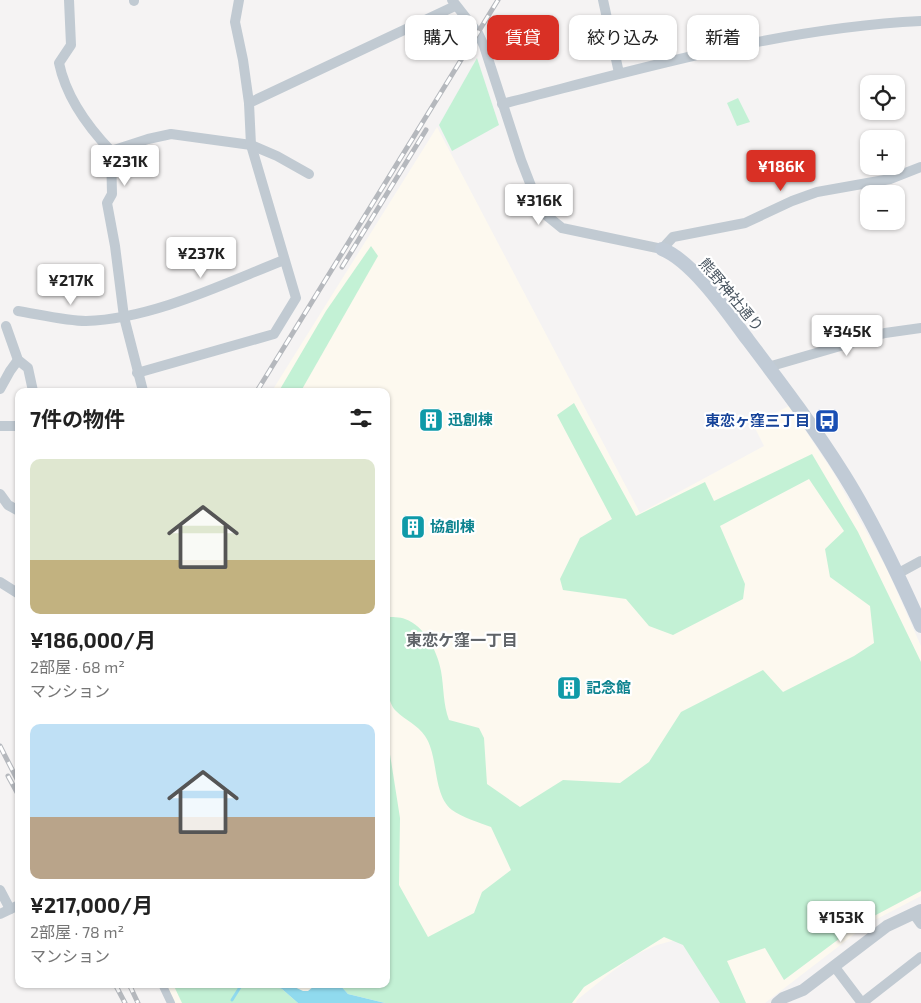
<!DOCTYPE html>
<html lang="ja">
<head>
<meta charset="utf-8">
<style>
	body { margin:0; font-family:"Exo 2","Noto Sans JP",sans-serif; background:#f6f6f6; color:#222; height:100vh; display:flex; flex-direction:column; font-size:19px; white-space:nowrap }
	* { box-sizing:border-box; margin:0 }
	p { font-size:16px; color:#767676 }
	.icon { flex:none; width:28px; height:28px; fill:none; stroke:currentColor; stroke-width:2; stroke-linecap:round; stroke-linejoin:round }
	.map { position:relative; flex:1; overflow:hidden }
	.details { position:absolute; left:15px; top:388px; width:375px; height:600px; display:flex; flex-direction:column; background:#fff; border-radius:10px; box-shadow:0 1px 4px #0004 }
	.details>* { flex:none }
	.hud { position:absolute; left:405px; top:15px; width:440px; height:45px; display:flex; gap:10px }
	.fabs { position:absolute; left:860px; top:75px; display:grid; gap:10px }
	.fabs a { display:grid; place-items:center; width:45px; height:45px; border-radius:10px; background:#fff; box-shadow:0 1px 4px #0004; font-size:25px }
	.price { position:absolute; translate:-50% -42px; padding:0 11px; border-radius:5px; background:#fff; color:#222; font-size:16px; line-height:32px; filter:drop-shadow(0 1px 2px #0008) }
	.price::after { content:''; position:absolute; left:50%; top:30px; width:15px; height:11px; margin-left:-8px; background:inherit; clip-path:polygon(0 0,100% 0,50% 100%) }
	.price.selected { background:#d93025; color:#fff }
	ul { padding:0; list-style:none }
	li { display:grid; align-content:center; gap:10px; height:265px; padding:0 15px }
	li span { display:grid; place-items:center; height:155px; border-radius:10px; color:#555 }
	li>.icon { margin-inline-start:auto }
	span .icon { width:90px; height:90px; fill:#fffc; stroke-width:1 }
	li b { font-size:21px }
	h2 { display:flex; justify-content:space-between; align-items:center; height:60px; padding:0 15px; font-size:21px }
	.pill { padding:0 18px; border-radius:10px; background:#fff; box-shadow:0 1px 4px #0004; font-size:18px; line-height:45px }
	.pill.selected { background:#d93025; color:#fff }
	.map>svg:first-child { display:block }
	.commercial { fill:#fdf9ef }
	.green { fill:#c3f1d5 }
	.water { fill:#90daee }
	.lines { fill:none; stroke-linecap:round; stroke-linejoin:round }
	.stream { stroke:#90daee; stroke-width:3 }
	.pedestrian { stroke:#c1cad2; stroke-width:8 }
	.minor { stroke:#c1cad2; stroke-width:10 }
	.tertiary { stroke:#c1cad2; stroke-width:12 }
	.secondary { stroke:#c1cbd6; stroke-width:14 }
	.rail-casing { stroke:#b5b8bd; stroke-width:5 }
	.rail { stroke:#fff; stroke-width:3; stroke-dasharray:9; stroke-linecap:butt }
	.labels { text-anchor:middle; stroke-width:4.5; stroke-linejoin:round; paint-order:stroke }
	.street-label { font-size:15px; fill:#4a5661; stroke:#fff }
	.culture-label { font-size:15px; font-weight:bold; fill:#0d838f; stroke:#fff; text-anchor:start }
	.transit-label { font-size:15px; font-weight:bold; fill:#164399; stroke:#fff; text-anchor:end }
	.neighbourhood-label { font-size:16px; font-weight:bold; fill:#5f6368; stroke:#fff }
</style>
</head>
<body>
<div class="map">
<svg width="921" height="1003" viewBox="0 0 921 1003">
	<rect width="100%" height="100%" fill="#f5f3f3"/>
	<polygon class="commercial" points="437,127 640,513 764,446 753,424 789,406 833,472 886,567 921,646 921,896 869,923 765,1003 727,1003 683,938 657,945 635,955 609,974 577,1000 576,1003 175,1003 165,984 386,984 386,391 272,391"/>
	<g class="green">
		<polygon points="477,58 499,125 452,151 439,125"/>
		<polygon points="738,98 750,122 737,126 727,103"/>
		<polygon points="371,246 378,256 301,391 279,391 326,311"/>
		<path d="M574 403 636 516 705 482 714 501 812 454 858 532 921 662V891L859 924 784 980 765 948 727 961 746 1003H720L683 945 664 937 584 987 572 1003H385L348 994 339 984H386V744L389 748 400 818 399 885 428 937 474 913 482 892 511 870 491 827C481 823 461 817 452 810 432 794 439 756 425 736 418 725 405 720 396 711 381 697 386 637 386 617 392 617 400 617 405 619 425 626 437 651 441 671 444 688 443 704 449 720L479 728 484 738 487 784 520 807 563 780 620 783 649 762 681 712 763 670 783 692 854 656 874 643 870 606 830 577 825 549 844 531 809 479 720 526 745 584 743 599 673 635 649 626 626 599 563 590 560 579 580 538 612 519 557 415Z"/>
		<polygon points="173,984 270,984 282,989 298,1003 182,1003"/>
	</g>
	<polygon class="water" points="270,984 288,984 303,991 308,991 313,987 313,984 339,984 348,994 385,1003 298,1003 282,989"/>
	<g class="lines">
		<polyline class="stream" points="232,1000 242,984"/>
		<polyline class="pedestrian" points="162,984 171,1003"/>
		<g class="minor">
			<path d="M69 0 71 45 59 63C66 97 88 127 111 151L112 194 107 203 115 246 124 317 143 391"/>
			<polyline points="134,0 134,1"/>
			<polyline points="452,0 478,33 484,46 521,160 538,204 546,215 562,228 662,249 673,237 745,223 792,201 817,192 890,179 921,167"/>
			<polyline points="603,0 619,73"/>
			<polyline points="249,103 455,6"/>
			<path d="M502 104C640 69 778 28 921 21"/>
			<polyline points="111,151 148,139 171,134 251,145 277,156 309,174"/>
			<path d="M18 311C37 314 67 321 86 321 152 319 223 284 284 260"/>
			<polyline points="6,326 18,360 28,368 33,391"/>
			<polyline points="768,367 885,333 921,328"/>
			<polyline points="137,373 274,334 296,298 251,145 249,103 243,60 235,22 239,0"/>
			<polyline points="0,389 10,371 18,360"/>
			<polyline points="0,426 19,426"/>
			<polyline points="0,494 8,505 19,511"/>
			<polyline points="897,574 921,561"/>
			<polyline points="0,582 19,594"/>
			<polyline points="0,890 10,909"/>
			<polyline points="913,913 921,924"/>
			<polyline points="0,914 19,905"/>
			<polyline points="834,966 862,1003 921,957"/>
		</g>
		<polyline class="tertiary" points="777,1003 783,998 803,990 887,926 921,910"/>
		<path class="secondary" d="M662 249C692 261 726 310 745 336 779 381 814 427 844 475 874 523 898 574 921 626"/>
		<defs>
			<g id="rail">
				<polyline points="342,267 426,130"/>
				<polyline points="257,391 498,0"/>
				<polyline points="0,746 19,783"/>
				<polyline points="8,776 19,796"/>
				<polyline points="115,984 125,1003"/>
				<polyline points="129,984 138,1003"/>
			</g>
		</defs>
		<use href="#rail" class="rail-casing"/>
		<use href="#rail" class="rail"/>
	</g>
	<defs>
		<symbol id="building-square" viewBox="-11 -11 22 22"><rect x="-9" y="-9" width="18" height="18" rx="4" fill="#0f9aa8" stroke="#fff"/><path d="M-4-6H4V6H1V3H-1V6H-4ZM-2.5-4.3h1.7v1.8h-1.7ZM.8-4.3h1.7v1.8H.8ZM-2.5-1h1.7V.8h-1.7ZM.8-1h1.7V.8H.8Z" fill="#fff"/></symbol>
		<symbol id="bus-square" viewBox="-11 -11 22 22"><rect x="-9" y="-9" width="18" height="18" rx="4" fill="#1a4fb4" stroke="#fff"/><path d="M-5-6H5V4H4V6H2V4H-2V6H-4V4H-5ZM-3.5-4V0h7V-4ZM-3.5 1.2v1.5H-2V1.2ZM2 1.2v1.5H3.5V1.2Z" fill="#fff"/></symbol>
	</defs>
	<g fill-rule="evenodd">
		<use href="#building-square" x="417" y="406" width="28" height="28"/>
		<use href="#bus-square" x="813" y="407" width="28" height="28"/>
		<use href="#building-square" x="399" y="513" width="28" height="28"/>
		<use href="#building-square" x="555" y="674" width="28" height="28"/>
	</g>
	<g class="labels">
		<g class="street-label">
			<text transform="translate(731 295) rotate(50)" y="5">熊野神社通り</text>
		</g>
		<g class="culture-label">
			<text x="448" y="425">迅創棟</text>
			<text x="430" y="532">協創棟</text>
			<text x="586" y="693">記念館</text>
		</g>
		<g class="transit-label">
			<text x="810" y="426">東恋ヶ窪三丁目</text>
		</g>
		<g class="neighbourhood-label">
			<text x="462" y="646">東恋ケ窪一丁目</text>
		</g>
	</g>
</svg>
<div class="fabs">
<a><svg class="icon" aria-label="locate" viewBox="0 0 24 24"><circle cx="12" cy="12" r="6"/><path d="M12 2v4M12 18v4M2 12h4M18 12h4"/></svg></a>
<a>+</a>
<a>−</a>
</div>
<b class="price" style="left:125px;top:187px">¥231K</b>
<b class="price selected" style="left:781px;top:192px">¥186K</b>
<b class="price" style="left:539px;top:226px">¥316K</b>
<b class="price" style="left:201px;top:279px">¥237K</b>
<b class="price" style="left:71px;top:306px">¥217K</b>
<b class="price" style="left:847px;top:357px">¥345K</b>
<b class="price" style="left:841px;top:943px">¥153K</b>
<div class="hud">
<a class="pill">購入</a>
<a class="pill selected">賃貸</a>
<a class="pill">絞り込み</a>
<a class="pill">新着</a>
</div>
<section class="details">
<h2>7件の物件<svg class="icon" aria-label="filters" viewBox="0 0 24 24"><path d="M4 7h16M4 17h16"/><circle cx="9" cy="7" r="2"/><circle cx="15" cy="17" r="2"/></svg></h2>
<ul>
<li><span style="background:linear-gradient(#dfe7d0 65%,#c2b280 0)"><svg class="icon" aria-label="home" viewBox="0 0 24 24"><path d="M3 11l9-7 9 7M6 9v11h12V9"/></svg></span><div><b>¥186,000/月</b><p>2部屋 · 68 m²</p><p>マンション</p></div></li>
<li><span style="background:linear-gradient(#bfe0f5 60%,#b9a48a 0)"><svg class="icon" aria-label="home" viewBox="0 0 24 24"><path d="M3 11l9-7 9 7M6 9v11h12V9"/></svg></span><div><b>¥217,000/月</b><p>2部屋 · 78 m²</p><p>マンション</p></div></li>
</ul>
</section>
</div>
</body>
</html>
